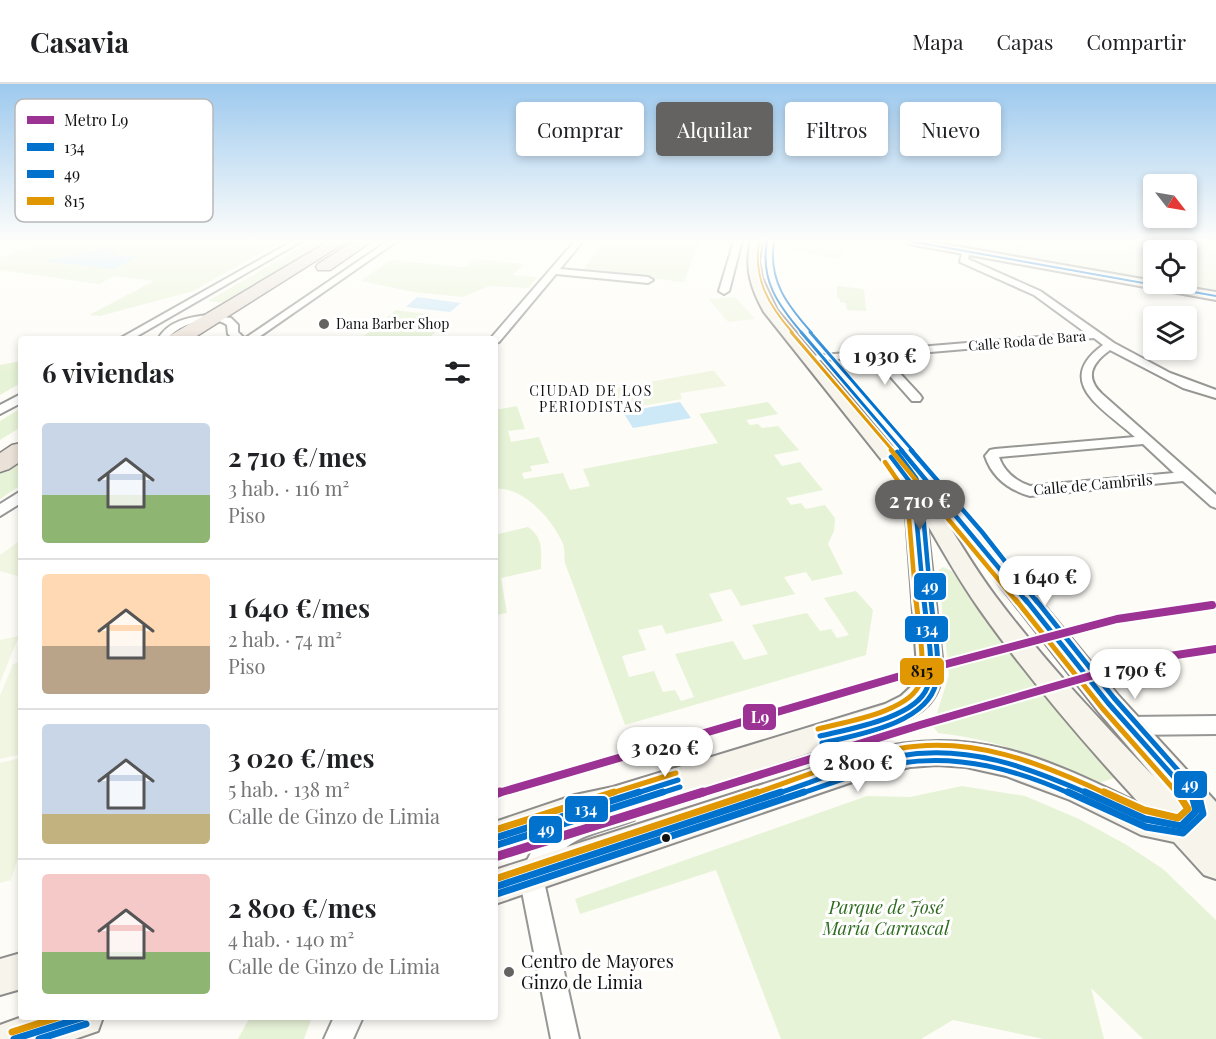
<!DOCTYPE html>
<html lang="es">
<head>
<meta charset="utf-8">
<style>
	body { margin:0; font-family:"Playfair Display",serif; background:#f6f6f6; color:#202124; height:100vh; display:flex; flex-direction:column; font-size:22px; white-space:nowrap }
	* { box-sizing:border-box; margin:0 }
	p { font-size:20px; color:#757577 }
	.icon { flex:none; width:33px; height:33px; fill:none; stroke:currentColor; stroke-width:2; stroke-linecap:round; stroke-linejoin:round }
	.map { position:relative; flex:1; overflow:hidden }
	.sheet { position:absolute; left:18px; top:252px; width:480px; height:684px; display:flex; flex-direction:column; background:#fff; border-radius:6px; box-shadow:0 3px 9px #0003 }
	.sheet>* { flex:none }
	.banner { position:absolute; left:516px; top:18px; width:570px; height:54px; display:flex; gap:12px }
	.needle { width:39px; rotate:121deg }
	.buttons { position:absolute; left:1143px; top:90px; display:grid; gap:12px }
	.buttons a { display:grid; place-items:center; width:54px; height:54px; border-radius:6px; background:#fff; box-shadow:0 3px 9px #0003; font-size:30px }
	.price { position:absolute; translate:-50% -51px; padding:0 14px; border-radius:21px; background:#fff; color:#222; font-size:20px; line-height:39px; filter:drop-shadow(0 2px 3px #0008) }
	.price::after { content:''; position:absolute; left:50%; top:36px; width:18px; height:14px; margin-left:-9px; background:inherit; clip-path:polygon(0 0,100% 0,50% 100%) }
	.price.on { background:#646362; color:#fff }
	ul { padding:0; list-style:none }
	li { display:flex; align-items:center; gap:18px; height:150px; padding:0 24px }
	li+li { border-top:2px solid #e0e0e0 }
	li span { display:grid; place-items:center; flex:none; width:168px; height:120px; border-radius:6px; color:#555 }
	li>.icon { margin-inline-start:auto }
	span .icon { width:72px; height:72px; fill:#fffc; stroke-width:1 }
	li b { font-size:26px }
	h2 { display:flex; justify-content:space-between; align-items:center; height:72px; padding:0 24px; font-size:26px }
	.pill { padding:0 21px; border-radius:6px; background:#fff; box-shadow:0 3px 9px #0003; font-size:21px; line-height:54px }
	.pill.on { background:#646362; color:#fff }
	header { display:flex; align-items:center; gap:36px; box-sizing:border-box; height:84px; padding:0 30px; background:#fff; border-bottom:2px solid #e0e0e0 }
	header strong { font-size:28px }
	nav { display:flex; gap:33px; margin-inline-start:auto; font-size:21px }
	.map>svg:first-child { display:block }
	.green { fill:#e7f3d7 }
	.pitch { fill:#f0f6e1 }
	.water { fill:#cde8f7 }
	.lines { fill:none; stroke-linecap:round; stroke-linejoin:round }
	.street-casing { stroke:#979795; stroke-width:4 }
	.secondary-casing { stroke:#8e8d8b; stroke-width:4 }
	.highway-casing { stroke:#858482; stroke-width:3 }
	.street { fill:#fffffe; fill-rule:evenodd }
	.secondary { fill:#f6f4eb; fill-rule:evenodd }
	.highway { fill:#eae1d8; fill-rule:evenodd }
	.bus-1-far4-casing { stroke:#fff; stroke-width:4.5 }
	.bus-1-far3-casing { stroke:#fff; stroke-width:6 }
	.bus-1-far2-casing { stroke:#fff; stroke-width:9 }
	.bus-1-far1-casing { stroke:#fff; stroke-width:10 }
	.bus-1-casing { stroke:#fff; stroke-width:11 }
	.bus-2-far4-casing { stroke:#fff; stroke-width:4.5 }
	.bus-2-far3-casing { stroke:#fff; stroke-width:6 }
	.bus-2-far2-casing { stroke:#fff; stroke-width:9 }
	.bus-2-far1-casing { stroke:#fff; stroke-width:10 }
	.bus-2-casing { stroke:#fff; stroke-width:11 }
	.bus-3-far4-casing { stroke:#fff; stroke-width:4.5 }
	.bus-3-far3-casing { stroke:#fff; stroke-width:6 }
	.bus-3-far2-casing { stroke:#fff; stroke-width:9 }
	.bus-3-far1-casing { stroke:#fff; stroke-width:10 }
	.bus-3-casing { stroke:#fff; stroke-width:11 }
	.bus-1-far4 { stroke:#0072ce; stroke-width:2 }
	.bus-1-far3 { stroke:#0072ce; stroke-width:3 }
	.bus-1-far2 { stroke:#0072ce; stroke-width:4.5 }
	.bus-1-far1 { stroke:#0072ce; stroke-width:5 }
	.bus-1 { stroke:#0072ce; stroke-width:7 }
	.bus-2-far4 { stroke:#0072ce; stroke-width:2 }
	.bus-2-far3 { stroke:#0072ce; stroke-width:3 }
	.bus-2-far2 { stroke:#0072ce; stroke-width:4.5 }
	.bus-2-far1 { stroke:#0072ce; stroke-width:5 }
	.bus-2 { stroke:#0072ce; stroke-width:7 }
	.bus-3-far4 { stroke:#e09702; stroke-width:2 }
	.bus-3-far3 { stroke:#e09702; stroke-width:3 }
	.bus-3-far2 { stroke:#e09702; stroke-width:4.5 }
	.bus-3-far1 { stroke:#e09702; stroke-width:5 }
	.bus-3 { stroke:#e09702; stroke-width:7 }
	.metro-1-far1-casing { stroke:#fff; stroke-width:12 }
	.metro-1-casing { stroke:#fff; stroke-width:14 }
	.metro-1-far1 { stroke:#9c3293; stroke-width:8 }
	.metro-1 { stroke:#9c3293; stroke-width:9 }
	.poi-dot { fill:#646362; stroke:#fff; stroke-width:2 }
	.bus-dot { fill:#111; stroke:#fff; stroke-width:2 }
	.labels { text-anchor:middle; stroke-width:6; stroke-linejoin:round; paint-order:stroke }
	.far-poi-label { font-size:14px; fill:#111; stroke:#fff; text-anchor:start }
	.far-street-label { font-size:14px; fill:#111; stroke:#fff }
	.far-neighbourhood-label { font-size:14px; letter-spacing:1.5px; fill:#111; stroke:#fff }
	.street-label { font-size:15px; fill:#111; stroke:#fff }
	.near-park-label { font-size:18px; font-style:italic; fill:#2f6b1f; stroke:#fff }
	.near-poi-label { font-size:18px; fill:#111; stroke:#fff; text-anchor:start }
	.key { fill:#fff; stroke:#b8b8b8; stroke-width:1.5 }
	.key-label { font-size:16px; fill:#111 }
	.line-badge { stroke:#fff; stroke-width:2 }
	.badge-label { font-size:16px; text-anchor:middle; font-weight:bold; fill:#fff }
	.pale-badge-label { font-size:16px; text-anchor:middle; font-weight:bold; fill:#111 }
</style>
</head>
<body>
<header>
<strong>Casavia</strong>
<nav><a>Mapa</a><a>Capas</a><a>Compartir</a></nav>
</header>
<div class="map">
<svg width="1216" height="955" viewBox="0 0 1216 955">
	<rect width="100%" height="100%" fill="#fdfcf7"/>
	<g class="green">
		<polygon points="43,157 283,157 193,207 100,232 89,231 154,197 114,192 99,200 0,186 0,174"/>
		<polygon points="311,157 323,157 227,219 208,217"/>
		<polygon points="603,157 699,157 684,198 583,186"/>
		<polygon points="474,175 524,180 513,191 537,193 528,204 489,202 463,213 414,208 361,197 390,176 465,183"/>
		<polygon points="837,202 864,205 866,227 847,226 846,219 840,218 840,214 837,214"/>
		<polygon points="396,226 426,230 421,235 446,238 428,255 360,255"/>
		<polygon points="21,277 21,299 0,311 0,281"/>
		<path d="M768 318 778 330 746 336 750 341 758 340 762 344 778 342 799 366 774 371 782 382 800 378 823 406 786 414 791 421 801 419 806 425 825 421 835 434 834 447 828 460 843 490 812 497 806 488 784 493 795 510 741 522 731 505 709 510 723 537 666 550 662 541 638 546 646 566 622 572 629 593 654 587 663 608 675 606 681 617 694 613 675 570 733 557 744 576 768 570 752 541 807 529 820 547 831 545 837 554 849 551 824 514 856 507 873 526 866 571 625 641 565 479C564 473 565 465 563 460 553 436 523 402 496 405L495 326 517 322 525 345 508 347 511 358 539 353 549 379 530 382 532 387 522 389 524 395 563 389 570 406 590 402 583 385 718 359 699 330Z"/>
		<polygon points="21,324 21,343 0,356 0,337"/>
		<polygon points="21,375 21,401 0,415 0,388"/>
		<path d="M528 443C544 454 541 467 541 485L501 494 507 529 495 531V451Z"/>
		<path d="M943 483 952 487 1027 589 1117 693 1096 700C1041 673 999 656 938 649L933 642 949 591 938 487Z"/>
		<polygon points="962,702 1025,712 1079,735 1125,760 1163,785 1216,836 1216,955 1143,955 1091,904 1104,955 1044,955 953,936 921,955 781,955 716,786 580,830 575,815 867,712 910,713"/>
		<polygon points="250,933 312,933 304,955 238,955"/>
	</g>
	<g class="pitch">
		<polygon points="793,157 855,157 837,175 784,165"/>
		<polygon points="933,157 1216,157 1216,207 1173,200 1186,200 1186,166 1154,166 1153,196"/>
		<polygon points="735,213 755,235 728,238 709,215"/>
		<polygon points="711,287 714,287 726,302 680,309 682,315 611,327 600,307"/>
		<polygon points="21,456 21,493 0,487 0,471"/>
		<polygon points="19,552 0,598 0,556"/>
		<polygon points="21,578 21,670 0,675 0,612 13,580"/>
		<polygon points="21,674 21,764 11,796 0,799 0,679"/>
	</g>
	<g class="water">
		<polygon points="103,166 114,169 114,172 138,173 113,185 44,177"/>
		<polygon points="417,213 461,219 450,228 406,223"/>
		<polygon points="680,318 691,334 633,344 623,328"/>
	</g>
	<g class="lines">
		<defs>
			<g id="street">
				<polygon points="293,157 302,157 132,255 119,255"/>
				<polygon points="388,157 397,157 256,255 244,255"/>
				<polygon points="575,157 583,157 560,185 648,193 653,196 648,199 556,190 499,258 495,259 495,255 491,254"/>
				<polygon points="734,157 742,157 729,207 724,210 719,207"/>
				<path d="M963 165 970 167 968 175 1040 207 1114 259 1170 289 1216 306V314L1183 304 1110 266C1092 279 1084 293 1102 310L1216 411V424L1211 422 1183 397 1030 412C1009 406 992 393 985 372L990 366 995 365 1135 353C1104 325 1052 298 1103 261L1094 254 884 272 920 311 922 314 920 317H912L873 273 806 277 804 275 810 272 1086 249 1034 211 960 178ZM1143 360 1174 389 1030 402C1016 397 1004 388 999 373Z"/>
				<path d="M209 231 231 234 238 241V248L243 253 234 255 228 250 227 241C213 230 177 240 168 255H158C168 237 189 233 209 231Z"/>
				<polygon points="21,310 21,319 0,330 0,321"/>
				<polygon points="21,407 21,419 0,432 0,420"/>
				<polygon points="1216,632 1216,650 1128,651 1121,648 1118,642 1121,636 1128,633"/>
				<path d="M626 717 634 720 637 728 634 736C593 752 566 749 543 793L579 955H551L519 792 536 759 549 746 576 733Z"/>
				<polygon points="334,933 363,933 353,955 324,955"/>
			</g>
			<g id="secondary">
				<path d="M751 157H762L759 177 762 194 777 226 906 380 908 377H922L988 453 1118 611 1216 718V795L1204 791 1174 758 1141 751 1070 716 1006 692 966 683 937 681 910 683 867 693 495 820V786L867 667C971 638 1048 675 1140 720 1083 658 1028 594 980 526 960 498 944 469 927 440L943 583C941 617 922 631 892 642L613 733 575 741 495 770V738L575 711 613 703 885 620 901 612 916 598 917 583 904 404 764 228C751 205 744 183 751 157ZM928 409 1098 627 1154 693C1099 635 1044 577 996 513 971 480 951 443 928 409Z"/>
				<polygon points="904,157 926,157 1154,197 1154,200 1168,200 1216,208 1216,216 909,160"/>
				<polygon points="21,869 21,905 0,911 0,875"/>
				<polygon points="22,933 103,933 98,947 75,955 0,955 0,941"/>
			</g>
			<g id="highway">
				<polygon points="329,157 347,157 192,255 168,255 171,251"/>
				<polygon points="354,157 372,157 330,186 318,186 316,183 318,180"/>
				<polygon points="21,359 21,377 9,385 0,388 0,369 12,361"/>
			</g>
		</defs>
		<use href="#street" class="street-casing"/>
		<use href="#secondary" class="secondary-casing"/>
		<use href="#highway" class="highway-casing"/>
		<use href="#street" class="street"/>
		<use href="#secondary" class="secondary"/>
		<use href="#highway" class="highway"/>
		<defs>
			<g id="bus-1-far4">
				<path d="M767 157C760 196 778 221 802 249"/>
				<polyline points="909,157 1216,212"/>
			</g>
			<polyline id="bus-1-far3" points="801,248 903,367"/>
			<g id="bus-1-far2">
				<polyline points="901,366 1027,518"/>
				<polyline points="891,373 910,398 914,408 924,518"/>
			</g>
			<g id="bus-1-far1">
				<polyline points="1026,516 1108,619 1189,710"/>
				<path d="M820 652C849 645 915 634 927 604 936 582 926 540 924 516"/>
				<polyline points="634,710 678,696"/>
				<path d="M776 710C816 697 857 679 899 672 967 660 1028 683 1089 710"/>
			</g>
			<g id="bus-1">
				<polyline points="1085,708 1145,735 1181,742 1196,727 1193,715 1187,708"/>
				<polyline points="495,754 639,708"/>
				<polyline points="495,803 781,708"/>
				<polyline points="14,955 84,933"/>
			</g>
			<path id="bus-2-far4" d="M774 159C768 197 788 222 812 249"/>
			<polyline id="bus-2-far3" points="810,248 913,367"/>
			<g id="bus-2-far2">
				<polyline points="911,366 982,448 1037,518"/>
				<polyline points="897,368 916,394 921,407 931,518"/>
			</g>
			<g id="bus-2-far1">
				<polyline points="1036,516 1114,614 1199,710"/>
				<path d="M822 659C856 651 927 640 936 599 941 573 933 542 931 516"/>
				<polyline points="658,710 680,703"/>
				<path d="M799 710C833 699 867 685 901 679 961 670 1017 686 1071 710"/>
			</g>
			<g id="bus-2">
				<polyline points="1068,708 1146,743 1183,749 1203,730 1198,708"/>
				<polyline points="497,761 663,708"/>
				<polyline points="497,810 804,708"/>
				<polyline points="39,955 86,940"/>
			</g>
			<path id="bus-3-far4" d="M759 157C753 195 769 222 793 249"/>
			<polyline id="bus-3-far3" points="791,248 893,367"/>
			<g id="bus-3-far2">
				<polyline points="891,366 1017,518"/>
				<polyline points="885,378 907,410 916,518"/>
			</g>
			<g id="bus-3-far1">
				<polyline points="1016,516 1102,624 1178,710"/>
				<path d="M818 645C844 638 910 628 920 599 926 582 918 536 916 516"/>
				<polyline points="609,710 676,689"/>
				<path d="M753 710C800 694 848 674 897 665 971 651 1041 679 1107 710"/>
			</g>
			<g id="bus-3">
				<polyline points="1104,708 1144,726 1178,734 1188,725 1177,708"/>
				<polyline points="495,746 614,708"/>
				<polyline points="495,795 757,708"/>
				<polyline points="12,948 59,933"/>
			</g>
		</defs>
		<use href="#bus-1-far4" class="bus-1-far4-casing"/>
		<use href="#bus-1-far3" class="bus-1-far3-casing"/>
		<use href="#bus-1-far2" class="bus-1-far2-casing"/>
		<use href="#bus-1-far1" class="bus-1-far1-casing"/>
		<use href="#bus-1" class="bus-1-casing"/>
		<use href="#bus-2-far4" class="bus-2-far4-casing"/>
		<use href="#bus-2-far3" class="bus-2-far3-casing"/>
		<use href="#bus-2-far2" class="bus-2-far2-casing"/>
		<use href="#bus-2-far1" class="bus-2-far1-casing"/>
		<use href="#bus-2" class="bus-2-casing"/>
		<use href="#bus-3-far4" class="bus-3-far4-casing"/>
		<use href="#bus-3-far3" class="bus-3-far3-casing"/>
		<use href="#bus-3-far2" class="bus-3-far2-casing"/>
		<use href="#bus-3-far1" class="bus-3-far1-casing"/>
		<use href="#bus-3" class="bus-3-casing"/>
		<use href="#bus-1-far4" class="bus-1-far4"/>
		<use href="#bus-1-far3" class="bus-1-far3"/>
		<use href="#bus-1-far2" class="bus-1-far2"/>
		<use href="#bus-1-far1" class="bus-1-far1"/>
		<use href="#bus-1" class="bus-1"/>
		<use href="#bus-2-far4" class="bus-2-far4"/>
		<use href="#bus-2-far3" class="bus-2-far3"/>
		<use href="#bus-2-far2" class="bus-2-far2"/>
		<use href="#bus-2-far1" class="bus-2-far1"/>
		<use href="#bus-2" class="bus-2"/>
		<use href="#bus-3-far4" class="bus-3-far4"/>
		<use href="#bus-3-far3" class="bus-3-far3"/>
		<use href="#bus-3-far2" class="bus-3-far2"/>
		<use href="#bus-3-far1" class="bus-3-far1"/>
		<use href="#bus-3" class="bus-3"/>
		<defs>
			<g id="metro-1-far1">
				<polyline points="495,710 897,593 1117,535 1212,521"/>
				<polyline points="698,710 920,641 1150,575 1216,565"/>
			</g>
			<g id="metro-1">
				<polyline points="495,710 500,708"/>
				<polyline points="495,773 703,708"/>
			</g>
		</defs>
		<use href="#metro-1-far1" class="metro-1-far1-casing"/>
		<use href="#metro-1" class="metro-1-casing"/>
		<use href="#metro-1-far1" class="metro-1-far1"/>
		<use href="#metro-1" class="metro-1"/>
	</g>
	<linearGradient id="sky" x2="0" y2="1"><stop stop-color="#9dc9ee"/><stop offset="0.54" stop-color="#fefefb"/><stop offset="1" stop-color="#fefefb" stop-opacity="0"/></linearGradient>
	<rect width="1216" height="290" fill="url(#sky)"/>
	<g class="poi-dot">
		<circle cx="324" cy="240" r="6"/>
		<circle cx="509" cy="888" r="6"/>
	</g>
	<circle class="bus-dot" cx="666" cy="754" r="5"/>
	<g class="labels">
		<g class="far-poi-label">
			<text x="336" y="245">Dana Barber Shop</text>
		</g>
		<g class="far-street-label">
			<text transform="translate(1027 257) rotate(-5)" y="5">Calle Roda de Bara</text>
		</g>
		<g class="far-neighbourhood-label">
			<text x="591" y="312">CIUDAD DE LOS<tspan x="591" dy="16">PERIODISTAS</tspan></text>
		</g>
		<g class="street-label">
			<text transform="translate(1093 401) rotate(-5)" y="5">Calle de Cambrils</text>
		</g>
		<g class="near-park-label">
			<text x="886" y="830">Parque de José<tspan x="886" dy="21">María Carrascal</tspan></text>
		</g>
		<g class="near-poi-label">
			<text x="521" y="884">Centro de Mayores<tspan x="521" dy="21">Ginzo de Limia</tspan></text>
		</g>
	</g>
	<rect x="15" y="15" width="198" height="123" rx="9" class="key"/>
	<rect x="27" y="32" width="27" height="8" fill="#9c3293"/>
	<rect x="27" y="59" width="27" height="8" fill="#0072ce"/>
	<rect x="27" y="86" width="27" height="8" fill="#0072ce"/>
	<rect x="27" y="113" width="27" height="8" fill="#e09702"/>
	<g class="key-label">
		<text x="64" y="42">Metro L9</text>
		<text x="64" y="69">134</text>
		<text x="64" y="96">49</text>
		<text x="64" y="123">815</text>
	</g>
	<g class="line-badge">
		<rect x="913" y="488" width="34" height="29" rx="6" fill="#0072ce"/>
		<rect x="904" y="531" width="45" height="28" rx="6" fill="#0072ce"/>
		<rect x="899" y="573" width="46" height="29" rx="6" fill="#e09702"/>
		<rect x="742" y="619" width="35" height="28" rx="6" fill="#9c3293"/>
		<rect x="1173" y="686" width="35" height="29" rx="6" fill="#0072ce"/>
		<rect x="564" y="711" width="45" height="28" rx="6" fill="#0072ce"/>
		<rect x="528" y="731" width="35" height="29" rx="6" fill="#0072ce"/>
	</g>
	<g class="badge-label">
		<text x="930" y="508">49</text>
		<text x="927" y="551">134</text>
		<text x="760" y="639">L9</text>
		<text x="1190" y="706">49</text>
		<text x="586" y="731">134</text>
		<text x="546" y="751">49</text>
	</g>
	<g class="pale-badge-label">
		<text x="922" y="593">815</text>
	</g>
</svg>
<div class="buttons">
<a><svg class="needle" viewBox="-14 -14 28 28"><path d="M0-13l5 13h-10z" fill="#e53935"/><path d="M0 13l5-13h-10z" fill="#757577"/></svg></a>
<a><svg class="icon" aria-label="locate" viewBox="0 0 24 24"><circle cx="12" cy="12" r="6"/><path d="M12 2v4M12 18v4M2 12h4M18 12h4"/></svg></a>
<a><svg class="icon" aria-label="layers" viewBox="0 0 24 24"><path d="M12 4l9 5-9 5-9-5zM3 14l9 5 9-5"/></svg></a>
</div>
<b class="price" style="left:885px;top:302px">1 930 €</b>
<b class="price on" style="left:920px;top:447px">2 710 €</b>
<b class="price" style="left:1045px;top:523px">1 640 €</b>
<b class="price" style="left:1135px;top:616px">1 790 €</b>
<b class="price" style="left:665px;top:694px">3 020 €</b>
<b class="price" style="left:858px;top:709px">2 800 €</b>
<div class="banner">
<a class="pill">Comprar</a>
<a class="pill on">Alquilar</a>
<a class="pill">Filtros</a>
<a class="pill">Nuevo</a>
</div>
<section class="sheet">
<h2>6 viviendas<svg class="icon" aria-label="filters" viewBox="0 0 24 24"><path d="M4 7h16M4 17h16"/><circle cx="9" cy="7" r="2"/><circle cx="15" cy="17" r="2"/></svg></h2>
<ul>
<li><span style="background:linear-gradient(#c9d6e8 60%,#8fb573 0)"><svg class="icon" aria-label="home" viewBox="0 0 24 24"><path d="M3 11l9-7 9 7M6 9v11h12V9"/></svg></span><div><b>2 710 €/mes</b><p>3 hab. · 116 m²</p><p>Piso</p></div></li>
<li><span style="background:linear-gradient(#ffd9b3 60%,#b9a48a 0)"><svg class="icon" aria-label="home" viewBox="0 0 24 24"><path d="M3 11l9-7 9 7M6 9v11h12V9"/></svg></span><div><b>1 640 €/mes</b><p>2 hab. · 74 m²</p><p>Piso</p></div></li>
<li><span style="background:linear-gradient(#c9d6e8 75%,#c2b280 0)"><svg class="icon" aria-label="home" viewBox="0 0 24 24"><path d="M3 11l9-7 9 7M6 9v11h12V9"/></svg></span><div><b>3 020 €/mes</b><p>5 hab. · 138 m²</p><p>Calle de Ginzo de Limia</p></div></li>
<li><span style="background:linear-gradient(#f6c9c9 65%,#8fb573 0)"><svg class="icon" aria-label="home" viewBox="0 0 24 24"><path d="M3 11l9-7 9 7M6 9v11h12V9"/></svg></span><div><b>2 800 €/mes</b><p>4 hab. · 140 m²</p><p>Calle de Ginzo de Limia</p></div></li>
</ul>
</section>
</div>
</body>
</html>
